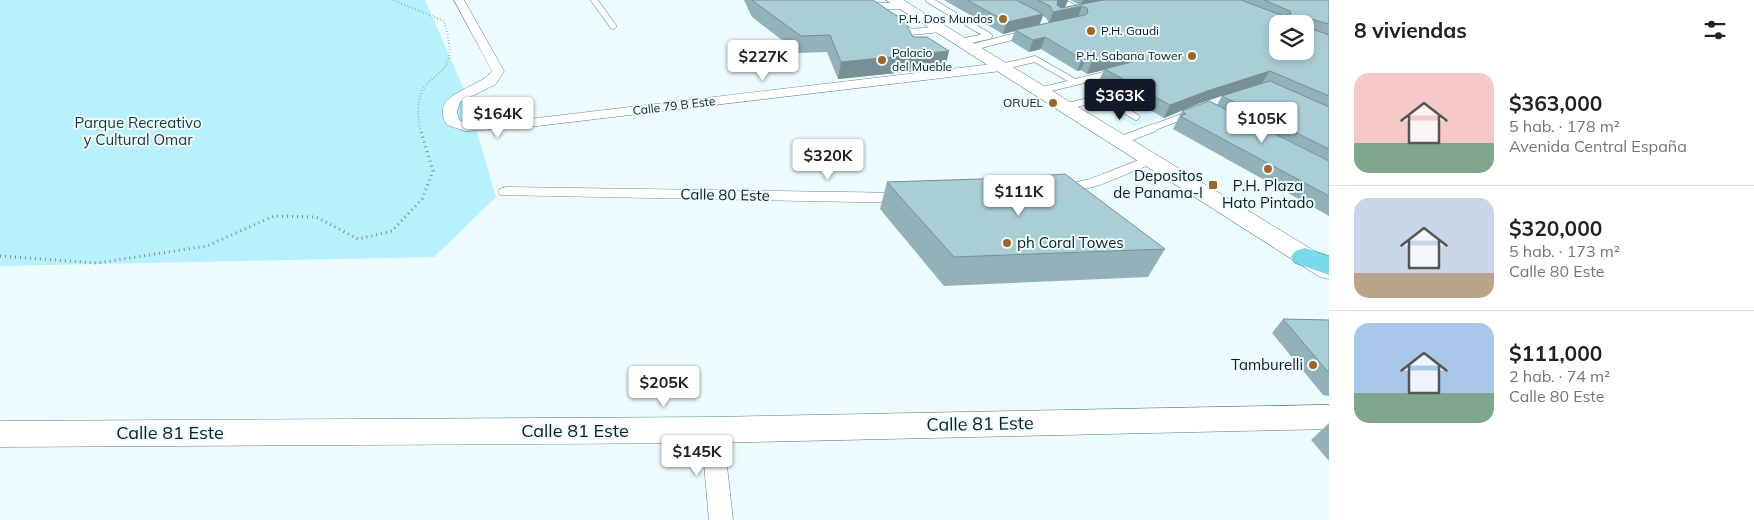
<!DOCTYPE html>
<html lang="es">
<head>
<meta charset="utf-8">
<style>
	body { margin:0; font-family:Mulish,sans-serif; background:#f2f2f2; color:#202124; height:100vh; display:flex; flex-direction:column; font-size:19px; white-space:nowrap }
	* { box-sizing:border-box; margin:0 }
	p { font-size:16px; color:#757577 }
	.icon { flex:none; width:28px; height:28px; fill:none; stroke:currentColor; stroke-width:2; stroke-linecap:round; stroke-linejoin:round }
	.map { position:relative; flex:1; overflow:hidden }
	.details { display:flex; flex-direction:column; background:#fff; width:425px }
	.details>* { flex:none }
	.buttons { position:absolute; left:1269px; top:15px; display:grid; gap:10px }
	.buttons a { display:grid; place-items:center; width:45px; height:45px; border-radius:10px; background:#fff; box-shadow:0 2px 8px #0003; font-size:25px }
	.price { position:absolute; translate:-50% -42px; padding:0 11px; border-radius:5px; background:#fff; color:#222; font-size:16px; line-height:32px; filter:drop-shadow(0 1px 2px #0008) }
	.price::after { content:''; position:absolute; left:50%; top:30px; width:15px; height:11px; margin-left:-8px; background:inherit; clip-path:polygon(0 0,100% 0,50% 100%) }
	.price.active { background:#111827; color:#fff }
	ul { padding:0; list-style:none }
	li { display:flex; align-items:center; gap:15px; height:125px; padding:0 25px }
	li+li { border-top:1px solid #e0e0e0 }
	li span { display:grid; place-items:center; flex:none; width:140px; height:100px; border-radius:15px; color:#555 }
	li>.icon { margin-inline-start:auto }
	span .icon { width:60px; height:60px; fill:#fffc; stroke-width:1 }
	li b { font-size:21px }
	h2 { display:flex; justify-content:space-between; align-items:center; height:60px; padding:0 25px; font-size:21px }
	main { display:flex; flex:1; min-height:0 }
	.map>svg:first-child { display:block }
	.built { fill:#daf5fc }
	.green { fill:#b7f1fe }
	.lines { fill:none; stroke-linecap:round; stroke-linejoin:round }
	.lane-far1-casing { stroke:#61838a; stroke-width:7 }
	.lane-casing { stroke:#61838a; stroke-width:9 }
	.street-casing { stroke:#61838a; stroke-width:1 }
	.secondary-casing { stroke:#61838a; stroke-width:1 }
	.primary-casing { stroke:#1a8699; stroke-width:1 }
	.path-far1 { stroke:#7d8b8e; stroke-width:2; stroke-dasharray:0.5 2.5; stroke-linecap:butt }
	.path { stroke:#7d8b8e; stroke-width:3; stroke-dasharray:1 4; stroke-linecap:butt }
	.lane-far1 { stroke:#fff; stroke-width:6 }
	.lane { stroke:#fff; stroke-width:8 }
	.street { fill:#fff; fill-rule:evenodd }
	.secondary { fill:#fff; fill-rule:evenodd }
	.primary { fill:#7ad9e9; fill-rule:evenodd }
	.wall { fill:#92b1b8; fill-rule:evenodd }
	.shaded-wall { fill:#779096 }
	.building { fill:#aaced6; stroke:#779096; fill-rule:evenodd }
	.poi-dot { fill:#a06426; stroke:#ecfbfe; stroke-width:2 }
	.labels { text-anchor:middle; stroke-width:4; stroke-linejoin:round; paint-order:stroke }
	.far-poi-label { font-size:12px; fill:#0e1c1f; stroke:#ecfbfe; text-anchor:end }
	.far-street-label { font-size:12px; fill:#0e1c1f; stroke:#ecfbfe }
	.park-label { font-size:15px; fill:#1d3438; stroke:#ecfbfe }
	.poi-label { font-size:15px; fill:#0e1c1f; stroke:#ecfbfe; text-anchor:end }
	.street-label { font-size:15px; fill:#0e1c1f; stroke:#ecfbfe }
	.near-street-label { font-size:18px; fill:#0e1c1f; stroke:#ecfbfe }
</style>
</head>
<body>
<main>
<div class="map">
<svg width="1329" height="520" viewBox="0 0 1329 520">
	<rect width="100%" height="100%" fill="#ecfbfe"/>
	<polygon class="built" points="1161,73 1212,100 1134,126 1081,94"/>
	<polygon class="green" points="0,0 425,0 466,94 496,197 434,257 0,266"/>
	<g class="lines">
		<defs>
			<g id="lane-far1">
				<polyline points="594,0 613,26"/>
				<polyline points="929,0 989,36 961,42"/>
				<polyline points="1059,0 1079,10"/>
				<polyline points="871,6 903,6"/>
				<polyline points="901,26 911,32 941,29"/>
				<polyline points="970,48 1023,34"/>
				<polyline points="1001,67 1035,59 1075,82"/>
				<polyline points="1039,91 1112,73"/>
				<polyline points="1065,107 1103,97 1136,117"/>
				<polyline points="1150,129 1189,114"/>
			</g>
			<polyline id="lane" points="1119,141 1153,128"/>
			<g id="street">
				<path d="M454 0H464L504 71 496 84 460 102 457 112 459 120 466 123 529 119 1001 63 1007 67 1001 71 529 127 465 131 447 125C427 93 480 89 492 71Z"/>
				<polygon points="1149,156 1154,157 1156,160 1154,163 1100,185 1058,196 1052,194 1050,191 1052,188 1090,179"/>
				<polygon points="506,187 907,193 913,195 915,198 913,201 907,203 500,195 498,192 500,189"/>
				<polygon points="712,421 720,423 723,430 733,520 709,520 701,430 704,423"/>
			</g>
			<g id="secondary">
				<polygon points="886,0 903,0 1329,260 1329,279 1320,277"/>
				<polygon points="1329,405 1329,429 712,443 0,447 0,421 712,417"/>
			</g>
			<polygon id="primary" points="1305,248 1329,256 1329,275 1295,263 1291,257 1295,251"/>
		</defs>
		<use href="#lane-far1" class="lane-far1-casing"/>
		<use href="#lane" class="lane-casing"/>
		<use href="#street" class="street-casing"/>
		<use href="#secondary" class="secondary-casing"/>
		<use href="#primary" class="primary-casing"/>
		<path class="path-far1" d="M393 0 444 21C447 33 452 47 448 60 445 70 437 75 430 81 416 93 417 112 420 129"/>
		<polyline class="path" points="0,256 97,263 207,246 274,216 316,217 358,239 392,231 422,199 433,171 420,128"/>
		<use href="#lane-far1" class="lane-far1"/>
		<use href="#lane" class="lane"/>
		<use href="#street" class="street"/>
		<use href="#secondary" class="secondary"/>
		<use href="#primary" class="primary"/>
	</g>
	<g class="wall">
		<polygon points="744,0 873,0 945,68 838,79 827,52 799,53 752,17"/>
		<path d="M944 0H1068L1065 8 1080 5 1070 0H1329V216L1173 129 1182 111 1217 105 1222 96 1262 83 1200 103 1164 118 1099 81 1104 70 1087 74 1081 70 1077 71 1041 49 1029 52 1011 41 1015 31 1003 34ZM1043 16 1046 18 1049 23 1040 25Z"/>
		<polygon points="887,182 1165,249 1148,277 944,286 880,209"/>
		<polygon points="1283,319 1329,320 1329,396 1323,395 1272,333"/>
		<polygon points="1329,423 1329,461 1311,440"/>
	</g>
	<g class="shaded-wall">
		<polygon points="1058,0 1068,0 1065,8 1082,6 1078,17 1049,23 1053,12"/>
		<polygon points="1083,0 1106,0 1081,5"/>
		<polygon points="1043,14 1039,25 1015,30 1015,31 1003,34 1007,22"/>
		<polygon points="1045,37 1041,49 1029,52 1033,40"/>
		<polygon points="949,51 945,68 838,79 841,62"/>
		<polygon points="1133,52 1128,64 1105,69 1104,70 1087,74 1092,61"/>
		<polygon points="1086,58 1081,70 1077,71 1082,59"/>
		<polygon points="1270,71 1262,83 1200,103 1164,118 1170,105 1207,91"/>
	</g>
	<g class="building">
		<polygon points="752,0 873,0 897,16 901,15 913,37 927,37 949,51 841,62 830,35 801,36 753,1"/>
		<polygon points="967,0 1016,0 1043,14 1007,22"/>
		<path d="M1038 0H1060H1058L1057 5 1061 8 1104 0H1241L1286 17 1287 14H1291L1290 11 1264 0H1329V24L1311 19 1312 29 1329 35V96L1270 71 1207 91 1170 105 1105 69 1135 61 1136 56 1133 52 1092 61 1086 58 1082 59 1045 37 1033 40 1015 30 1085 15 1088 13 1087 8 1082 6 1053 12 1050 6ZM1278 24H1305V51H1278Z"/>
		<polygon points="1270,81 1329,107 1329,149 1222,96"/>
		<polygon points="1209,101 1329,161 1329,196 1180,116 1186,114 1182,111"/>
		<polygon points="1065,174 1165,249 954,257 887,182 1011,178"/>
		<polygon points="1283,319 1329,320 1329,373"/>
	</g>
	<g class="poi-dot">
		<circle cx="1003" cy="19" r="5"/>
		<circle cx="1091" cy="31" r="5"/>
		<circle cx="1192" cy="56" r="5"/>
		<circle cx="882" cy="60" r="5"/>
		<circle cx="1053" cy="103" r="5"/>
		<circle cx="1268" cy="169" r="5"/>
		<rect x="1208" y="180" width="10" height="10" rx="2.5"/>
		<circle cx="1007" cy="243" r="5"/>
		<circle cx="1313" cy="365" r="5"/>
	</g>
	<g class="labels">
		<g class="far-poi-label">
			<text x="993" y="23">P.H. Dos Mundos</text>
			<text x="1101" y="35" text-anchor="start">P.H. Gaudi</text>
			<text x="892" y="57" text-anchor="start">Palacio<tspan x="892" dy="14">del Mueble</tspan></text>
			<text x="1182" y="60">P.H. Sabana Tower</text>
			<text x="1043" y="107">ORUEL</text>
		</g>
		<g class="far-street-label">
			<text transform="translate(674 106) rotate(-7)" y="4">Calle 79 B Este</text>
		</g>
		<g class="park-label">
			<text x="138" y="128">Parque Recreativo<tspan x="138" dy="17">y Cultural Omar</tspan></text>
		</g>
		<g class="poi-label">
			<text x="1203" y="181">Depositos<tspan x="1203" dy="17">de Panama-I</tspan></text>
			<text x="1268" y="191" text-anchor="middle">P.H. Plaza<tspan x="1268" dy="17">Hato Pintado</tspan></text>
			<text x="1017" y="248" text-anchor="start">ph Coral Towes</text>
			<text x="1303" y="370">Tamburelli</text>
		</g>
		<g class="street-label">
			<text transform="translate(725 195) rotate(1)" y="5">Calle 80 Este</text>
		</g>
		<g class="near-street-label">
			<text transform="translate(980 424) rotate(-1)" y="6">Calle 81 Este</text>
			<text x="575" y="437">Calle 81 Este</text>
			<text x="170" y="439">Calle 81 Este</text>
		</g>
	</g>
</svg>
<div class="buttons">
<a><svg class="icon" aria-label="layers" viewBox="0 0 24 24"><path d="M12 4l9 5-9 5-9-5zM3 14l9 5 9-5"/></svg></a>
</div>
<b class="price" style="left:763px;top:82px">$227K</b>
<b class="price active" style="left:1120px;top:121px">$363K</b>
<b class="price" style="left:498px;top:139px">$164K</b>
<b class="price" style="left:1262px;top:144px">$105K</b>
<b class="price" style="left:828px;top:181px">$320K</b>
<b class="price" style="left:1019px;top:217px">$111K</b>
<b class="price" style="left:664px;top:408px">$205K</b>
<b class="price" style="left:697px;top:477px">$145K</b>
</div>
<section class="details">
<h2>8 viviendas<svg class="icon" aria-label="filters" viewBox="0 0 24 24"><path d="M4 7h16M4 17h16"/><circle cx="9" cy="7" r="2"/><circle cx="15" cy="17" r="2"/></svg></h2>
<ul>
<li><span style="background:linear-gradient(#f6c9c9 70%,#7fa58c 0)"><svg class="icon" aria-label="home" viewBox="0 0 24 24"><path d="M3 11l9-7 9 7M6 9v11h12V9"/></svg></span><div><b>$363,000</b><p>5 hab. · 178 m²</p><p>Avenida Central España</p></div></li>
<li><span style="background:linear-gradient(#c9d6e8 75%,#b9a48a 0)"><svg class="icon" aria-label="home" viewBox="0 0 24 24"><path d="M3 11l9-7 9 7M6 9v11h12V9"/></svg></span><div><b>$320,000</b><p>5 hab. · 173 m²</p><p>Calle 80 Este</p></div></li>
<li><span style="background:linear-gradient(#a9c7e8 70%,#7fa58c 0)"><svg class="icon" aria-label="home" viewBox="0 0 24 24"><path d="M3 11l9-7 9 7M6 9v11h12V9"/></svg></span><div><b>$111,000</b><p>2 hab. · 74 m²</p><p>Calle 80 Este</p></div></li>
</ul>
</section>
</main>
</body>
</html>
